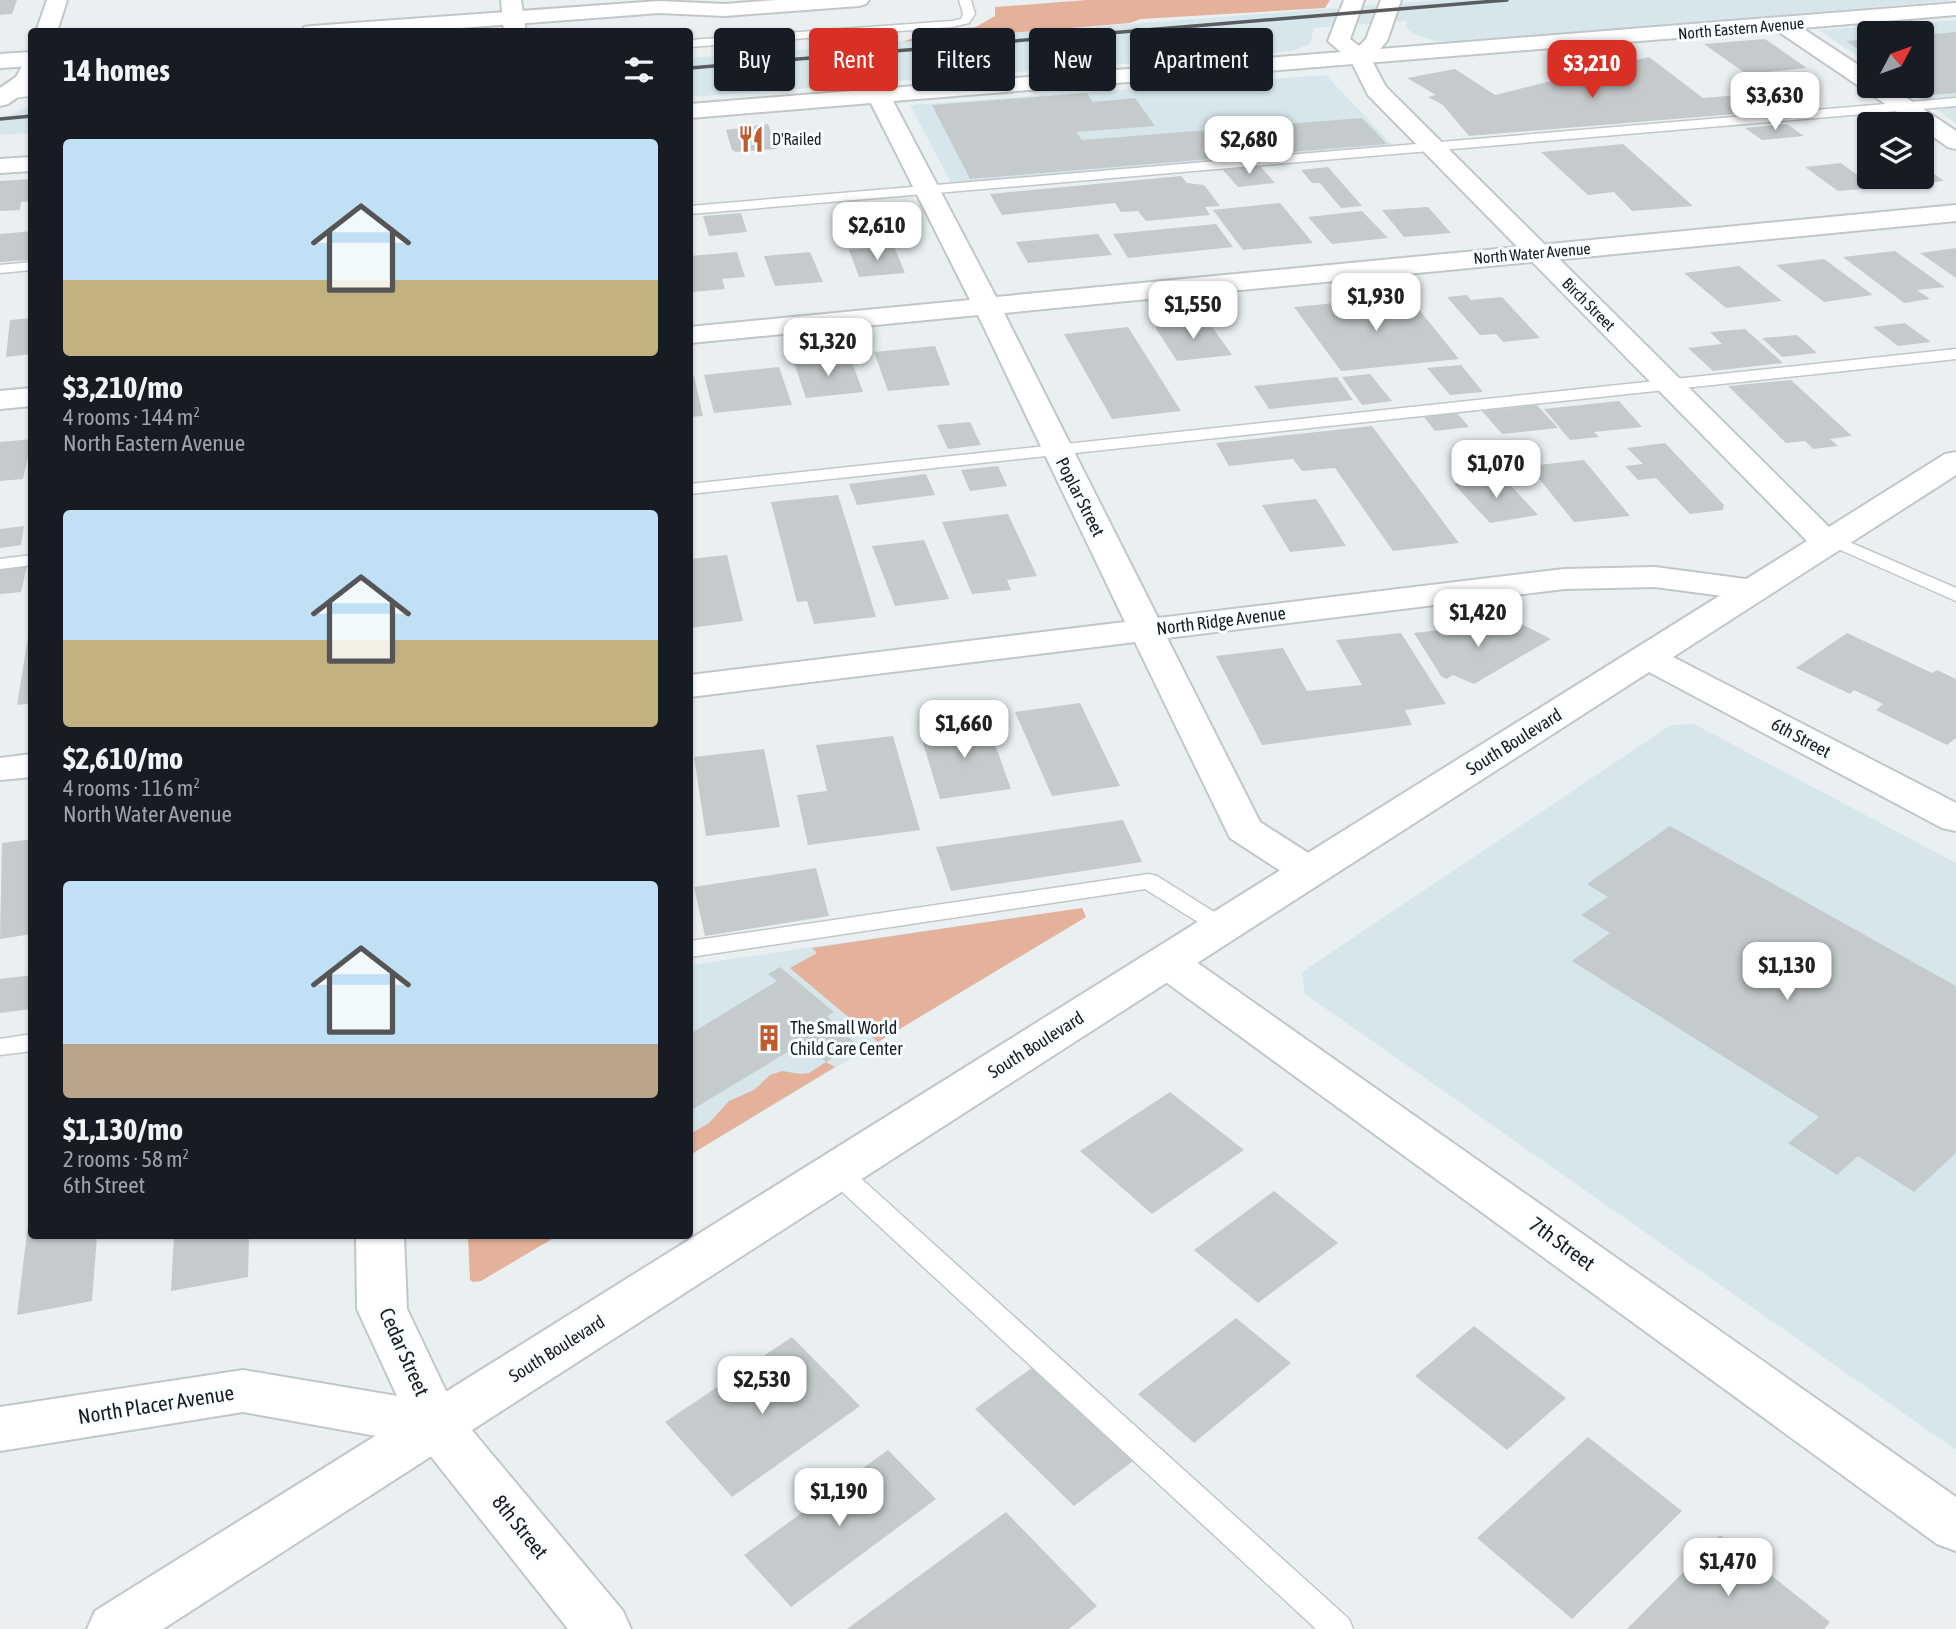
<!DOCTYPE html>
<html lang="en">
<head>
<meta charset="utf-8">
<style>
	body { margin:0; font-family:"Asap Condensed",sans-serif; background:#242831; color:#f1f3f6; height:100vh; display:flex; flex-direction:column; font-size:26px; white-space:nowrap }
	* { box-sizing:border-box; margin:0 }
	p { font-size:23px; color:#9ea1a6 }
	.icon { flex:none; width:38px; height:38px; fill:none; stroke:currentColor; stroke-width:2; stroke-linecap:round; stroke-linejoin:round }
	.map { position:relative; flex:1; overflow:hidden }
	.drawer { position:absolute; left:28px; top:28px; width:665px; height:1211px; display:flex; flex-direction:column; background:#171b24; border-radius:7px; box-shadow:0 2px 5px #0004 }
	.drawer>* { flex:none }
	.hud { position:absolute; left:714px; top:28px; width:665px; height:63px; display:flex; gap:14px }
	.needle { width:46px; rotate:49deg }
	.controls { position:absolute; left:1857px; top:21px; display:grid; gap:14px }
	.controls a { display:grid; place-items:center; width:77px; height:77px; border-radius:7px; background:#171b24; box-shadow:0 2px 5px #0004; font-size:35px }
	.price { position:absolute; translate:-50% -60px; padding:0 16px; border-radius:14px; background:#fff; color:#222; font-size:23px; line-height:46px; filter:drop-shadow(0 2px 4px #0008) }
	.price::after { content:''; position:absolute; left:50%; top:42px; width:21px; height:16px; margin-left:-10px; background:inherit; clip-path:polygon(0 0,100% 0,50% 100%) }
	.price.active { background:#d93025; color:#fff }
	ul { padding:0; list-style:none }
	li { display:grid; align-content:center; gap:14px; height:371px; padding:0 35px }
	li span { display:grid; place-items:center; height:217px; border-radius:7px; color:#555 }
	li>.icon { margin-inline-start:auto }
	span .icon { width:126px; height:126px; fill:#fffc; stroke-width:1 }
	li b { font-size:30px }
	h2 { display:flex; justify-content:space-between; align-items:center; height:84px; padding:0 35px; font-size:30px }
	.pill { padding:0 24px; border-radius:7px; background:#171b24; box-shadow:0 2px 5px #0004; font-size:24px; line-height:63px }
	.pill.active { background:#d93025; color:#fff }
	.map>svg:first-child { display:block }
	.built { fill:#d7e6eb }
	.green { fill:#e4b19b }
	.building { fill:#c5cbcc }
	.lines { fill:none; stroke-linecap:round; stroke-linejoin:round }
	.service-casing { stroke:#c1c7c9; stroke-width:3 }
	.minor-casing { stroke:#c1c7c9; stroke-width:4 }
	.tertiary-casing { stroke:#c1c7c9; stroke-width:4 }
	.trunk-casing { stroke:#c1c7c9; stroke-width:4 }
	.service { fill:#fff; fill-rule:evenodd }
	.minor { fill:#fff; fill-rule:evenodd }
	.tertiary { fill:#fff; fill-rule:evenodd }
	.trunk { fill:#fff; fill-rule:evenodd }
	.rail { stroke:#595d5d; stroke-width:3.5 }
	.labels { text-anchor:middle; stroke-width:6; stroke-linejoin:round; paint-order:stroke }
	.far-street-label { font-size:16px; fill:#1a1d1d; stroke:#f8fdff }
	.far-poi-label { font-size:16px; fill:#1a1d1d; stroke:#f8fdff; text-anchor:start }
	.street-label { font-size:18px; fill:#1a1d1d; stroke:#f8fdff }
	.poi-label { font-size:18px; fill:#1a1d1d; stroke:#f8fdff; text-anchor:start }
	.near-street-label { font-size:21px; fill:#1a1d1d; stroke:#f8fdff }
</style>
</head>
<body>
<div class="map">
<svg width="1956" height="1629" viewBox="0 0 1956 1629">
	<rect width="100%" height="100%" fill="#eaf0f2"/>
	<g class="built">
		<polygon points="1440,0 1956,0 1466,42 1437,41 1415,35 1406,28 1407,21 1314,28 1310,44 1291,51 690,97 690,58"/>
		<polygon points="1956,20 1956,123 1902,86 1922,86 1922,33 1869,33 1869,64 1819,30"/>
		<polygon points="1326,75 1394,147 951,183 910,105"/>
		<polygon points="24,108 31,107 31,133 0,135 0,120"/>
		<polygon points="1694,724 1956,863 1956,1450 1305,994 1302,972 1671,725"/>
		<polygon points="1082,908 1086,917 690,1155 690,965"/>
	</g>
	<g class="green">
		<polygon points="1087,0 1330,0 1325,8 1141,19 1130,23 902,42 933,31 976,27 995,16 995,7"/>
		<polygon points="1082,908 1086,917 878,1042 790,968 817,953 812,948"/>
		<polygon points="826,1062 835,1067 690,1155 690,1134 709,1123 729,1101 754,1090 770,1075 782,1071 801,1074 809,1073"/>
		<polygon points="468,1236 557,1236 481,1281 473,1282 470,1280"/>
	</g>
	<g class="building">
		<polygon points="0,0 17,0 12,14 0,15"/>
		<polygon points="1956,32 1956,93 1919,96 1903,86 1922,86 1922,35"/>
		<polygon points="1765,39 1807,68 1746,74 1704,44"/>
		<polygon points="1869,39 1869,56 1846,41"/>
		<polygon points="1649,57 1703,98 1798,90 1820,107 1469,136 1443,105 1428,97 1436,95 1407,78 1455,69 1495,95"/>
		<polygon points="1087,93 1093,102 1135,98 1155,126 1076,132 1082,140 1362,118 1387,144 970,179 932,105"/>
		<polygon points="768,124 777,149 736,152 732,150 726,130"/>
		<polygon points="1787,124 1804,136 1762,140 1745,128"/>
		<polygon points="1623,144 1693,206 1632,211 1614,192 1588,195 1541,152"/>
		<polygon points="1841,163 1875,188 1838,191 1805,167"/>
		<polygon points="1922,165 1944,181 1902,185 1890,177 1922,177"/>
		<polygon points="1260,166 1275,183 1238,187 1223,170"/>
		<polygon points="1328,167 1362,206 1341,208 1320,183 1312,183 1301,170"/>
		<polygon points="1181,176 1187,183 1204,185 1220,206 1205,207 1210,215 1146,221 1138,211 1121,212 1115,203 1002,215 990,194"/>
		<polygon points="32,179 32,201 21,202 20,210 0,211 0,181"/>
		<polygon points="1280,203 1313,243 1243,250 1213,210"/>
		<polygon points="1428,207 1451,233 1404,237 1382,210"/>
		<polygon points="1362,211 1388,238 1332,244 1308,217"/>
		<polygon points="741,213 747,232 709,236 703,216"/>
		<polygon points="1216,224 1233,247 1128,258 1113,234"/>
		<polygon points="32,231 32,260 0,262 0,234"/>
		<polygon points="1098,234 1112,255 1028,263 1016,242"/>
		<polygon points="894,246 905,273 859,277 849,250"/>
		<polygon points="1956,248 1956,278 1920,253"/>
		<polygon points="1895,251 1945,287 1917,290 1930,299 1904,303 1843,257"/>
		<polygon points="737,252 745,277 722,279 725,289 692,292 690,256"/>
		<polygon points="810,252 823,282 775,286 764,256"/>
		<polygon points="1824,259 1873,295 1824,302 1776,265"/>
		<polygon points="1739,266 1782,301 1726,308 1684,273"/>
		<polygon points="1467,295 1471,300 1502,297 1540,338 1503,342 1496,334 1480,335 1447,297"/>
		<polygon points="1408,296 1459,359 1341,371 1294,307"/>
		<polygon points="32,318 32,354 6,357 10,320"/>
		<polygon points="1208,321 1232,355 1177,361 1155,327"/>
		<polygon points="1905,323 1931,342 1898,346 1873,327"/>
		<polygon points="1128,327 1181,411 1112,419 1064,334"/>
		<polygon points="1745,329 1783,363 1713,371 1688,348 1722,344 1710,332"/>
		<polygon points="1797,335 1817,353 1782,357 1762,338"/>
		<polygon points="935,346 950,385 888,391 874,352"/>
		<polygon points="850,357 863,392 806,398 794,363"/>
		<polygon points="1461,365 1483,392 1450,395 1427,368"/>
		<polygon points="779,367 792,405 714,413 704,375"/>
		<polygon points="1370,374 1392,401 1362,405 1342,377"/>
		<polygon points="694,376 703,416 690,417 690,377"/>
		<polygon points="1337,377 1353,400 1269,409 1254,386"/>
		<polygon points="1791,380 1852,436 1830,439 1838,446 1813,449 1805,441 1786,443 1728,386"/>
		<polygon points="1619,401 1642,427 1594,432 1599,437 1570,440 1544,409"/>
		<polygon points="1537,405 1558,428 1502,434 1482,411"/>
		<polygon points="1457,413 1469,427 1435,431 1424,417"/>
		<polygon points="970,422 981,445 948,449 937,425"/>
		<polygon points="1372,426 1459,543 1393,551 1335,468 1302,471 1293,459 1229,466 1216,443"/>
		<polygon points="32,439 23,479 0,481 0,442"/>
		<polygon points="1665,443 1724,505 1723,510 1690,514 1656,478 1638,480 1625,466 1643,464 1627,448"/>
		<polygon points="1584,460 1630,516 1574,522 1529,466"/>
		<polygon points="998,466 1007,486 970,491 961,470"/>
		<polygon points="926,474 935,495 857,505 849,484"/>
		<polygon points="1502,476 1538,515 1490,523 1454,484"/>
		<polygon points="838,495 876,617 814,624 807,601 797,602 771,502"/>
		<polygon points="1316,499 1346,546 1290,552 1262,505"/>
		<polygon points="1008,514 1037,576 1007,580 1011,590 972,594 942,522"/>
		<polygon points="24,526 21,545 0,548 0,529"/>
		<polygon points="924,540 949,599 895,606 872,546"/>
		<polygon points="727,555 743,621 690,628 690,559"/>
		<polygon points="27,566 21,592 0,594 0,569"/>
		<polygon points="1514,620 1551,639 1474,684 1453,675 1446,679 1441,676 1414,633 1480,625 1499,629"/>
		<polygon points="29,631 32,631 32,703 17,705"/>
		<polygon points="1401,633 1446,704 1405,710 1412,725 1262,745 1216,656 1283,648 1307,691 1362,685 1336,640"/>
		<polygon points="1847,633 1932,673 1937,670 1956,679 1956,738 1947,745 1876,710 1883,704 1854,690 1850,694 1796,668"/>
		<polygon points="1080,703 1120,786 1052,796 1015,712"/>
		<polygon points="987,722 1011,789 940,799 919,730"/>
		<polygon points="893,736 920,830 808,845 797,795 827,791 816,745"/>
		<polygon points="764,749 780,827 706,836 694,757"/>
		<polygon points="1123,820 1142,862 951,891 936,847"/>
		<polygon points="1670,826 1956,986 1956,1153 1914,1192 1858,1156 1837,1175 1788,1143 1819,1117 1572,961 1610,933 1581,915 1608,897 1587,884"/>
		<polygon points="32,839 32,934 0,939 2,843"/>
		<polygon points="816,868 829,916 705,936 694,887"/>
		<polygon points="780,967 834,1012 827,1016 856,1044 826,1062 804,1042 690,1111 690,1034 777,981 768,974"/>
		<polygon points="32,975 32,1009 0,1013 0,979"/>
		<polygon points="1170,1092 1244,1150 1152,1214 1080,1151"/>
		<polygon points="1274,1191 1338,1243 1258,1303 1194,1250"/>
		<polygon points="30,1208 32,1236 97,1236 92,1301 17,1315"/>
		<polygon points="174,1236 249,1236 248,1277 171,1291"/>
		<polygon points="1236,1318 1291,1363 1194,1443 1138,1394"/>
		<polygon points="1474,1326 1566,1398 1507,1450 1415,1376"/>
		<polygon points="792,1337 860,1406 732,1497 665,1422"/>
		<polygon points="1033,1367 1133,1461 1074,1506 975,1409"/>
		<polygon points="1588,1437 1682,1511 1572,1619 1477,1538"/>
		<polygon points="888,1450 936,1499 791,1607 744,1555"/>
		<polygon points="1006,1512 1097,1606 1069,1629 847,1629"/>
		<polygon points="1720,1535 1830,1622 1824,1629 1627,1629"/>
	</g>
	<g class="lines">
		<defs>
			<g id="service">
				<polygon points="959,0 971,0 975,14 969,23 952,27 690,47 690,40 952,21 961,19 963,14"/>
				<polygon points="32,88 32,96 0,99 0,91"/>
				<polygon points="1956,98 1956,106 690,214 690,206"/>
				<polygon points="32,262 32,270 0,273 0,265"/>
				<polygon points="1956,349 1956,359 690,494 690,484"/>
				<polygon points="1833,535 1956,588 1956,601 1827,544 1824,540 1827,536"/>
				<polygon points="32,555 32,565 0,569 0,559"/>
				<polygon points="1149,874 1157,876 1230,922 1233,927 1230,932 1222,934 1214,932 1145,889 690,957 690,941"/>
				<polygon points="32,1034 32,1051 0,1055 0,1039"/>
				<polygon points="836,1161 845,1164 1349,1619 1353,1629 1316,1629 827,1178 823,1171 827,1164"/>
			</g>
			<g id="minor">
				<polygon points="47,0 67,0 57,32 36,32"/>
				<polygon points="501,0 521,0 526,32 504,32"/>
				<polygon points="1956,3 1956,15 1802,28 1869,72 1869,86 1889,86 1956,131 1956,149 1948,147 1922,129 1922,124 1915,124 1776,30 893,101 996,297 1956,205 1956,221 1004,313 1158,618 1564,569 1655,567 1753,580 1765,583 1770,590 1765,597 1753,600 1655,587 1564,589 1167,638 1260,822 1324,863 1330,872 1324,881 1310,885 1296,881 1230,838 1135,642 690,697 690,675 1125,622 978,315 690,343 690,327 970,300 871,103 690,118 690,104"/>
				<polygon points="32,61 32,87 8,104 0,106 0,88 16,77 24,63"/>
				<polygon points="32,157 32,171 0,173 0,159"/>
				<polygon points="32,388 32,406 0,409 0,391"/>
				<polygon points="32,754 32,777 0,780 0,758"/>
				<polygon points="1167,948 1182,952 1956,1497 1956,1551 1937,1544 1152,972 1146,962 1152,952"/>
				<polygon points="356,1236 404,1236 407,1309 455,1410 623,1611 631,1629 568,1629 421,1444 243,1412 0,1451 0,1407 243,1370 397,1396 357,1309"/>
			</g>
			<polygon id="tertiary" points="1344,0 1364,0 1350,39 1359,46 1366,39 1381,0 1401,0 1387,41 1371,59 1386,87 1829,527 1945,454 1956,452 1956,475 1673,657 1956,803 1956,831 1942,828 1649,672 163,1629 87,1629 95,1611 1807,541 1368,95 1351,61 1328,41"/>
			<g id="trunk">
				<polygon points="776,0 869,0 866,4 859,6 725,16 659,13 407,32 302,32 304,27 312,26 659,1 725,4"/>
				<polygon points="32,52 32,66 0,68 0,54"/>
			</g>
		</defs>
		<use href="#service" class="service-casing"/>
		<use href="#minor" class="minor-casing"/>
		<use href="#tertiary" class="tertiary-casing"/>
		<use href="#trunk" class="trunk-casing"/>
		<use href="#service" class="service"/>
		<use href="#minor" class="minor"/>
		<use href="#tertiary" class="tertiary"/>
		<use href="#trunk" class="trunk"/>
		<g class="rail">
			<polyline points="690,68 1507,0"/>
			<polyline points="0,119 32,116"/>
		</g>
	</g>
	<defs>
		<symbol id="restaurant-bare" viewBox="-9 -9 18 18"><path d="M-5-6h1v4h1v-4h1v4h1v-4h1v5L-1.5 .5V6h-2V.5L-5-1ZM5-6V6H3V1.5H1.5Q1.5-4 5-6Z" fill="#c15b2c" stroke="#f8fdff" stroke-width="2.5" paint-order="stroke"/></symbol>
		<symbol id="building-bare" viewBox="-9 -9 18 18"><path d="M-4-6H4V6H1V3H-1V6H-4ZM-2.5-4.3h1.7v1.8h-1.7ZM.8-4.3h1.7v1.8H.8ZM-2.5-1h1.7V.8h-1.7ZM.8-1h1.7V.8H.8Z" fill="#c15b2c" stroke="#f8fdff" stroke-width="2.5" paint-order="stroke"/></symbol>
	</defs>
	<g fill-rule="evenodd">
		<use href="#restaurant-bare" x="732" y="120" width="38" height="38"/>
		<use href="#building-bare" x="750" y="1019" width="38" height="38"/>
	</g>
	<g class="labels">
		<g class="far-street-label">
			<text transform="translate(1741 28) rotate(-5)" y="6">North Eastern Avenue</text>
			<text transform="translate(1532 253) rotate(-5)" y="6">North Water Avenue</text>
			<text transform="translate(1589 304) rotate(45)" y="6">Birch Street</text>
		</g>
		<g class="far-poi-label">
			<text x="772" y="145">D'Railed</text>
		</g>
		<g class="street-label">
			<text transform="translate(1080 497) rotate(63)" y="6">Poplar Street</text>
			<text transform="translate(1221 621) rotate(-7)" y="6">North Ridge Avenue</text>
			<text transform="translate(1801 738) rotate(28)" y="6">6th Street</text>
			<text transform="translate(1514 742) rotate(-32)" y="6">South Boulevard</text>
			<text transform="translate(1036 1045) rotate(-32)" y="6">South Boulevard</text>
			<text transform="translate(557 1349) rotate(-32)" y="6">South Boulevard</text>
		</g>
		<g class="poi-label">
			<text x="790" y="1034">The Small World<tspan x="790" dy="21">Child Care Center</tspan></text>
		</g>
		<g class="near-street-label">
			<text transform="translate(1562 1244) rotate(36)" y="7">7th Street</text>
			<text transform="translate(404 1352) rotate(66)" y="7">Cedar Street</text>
			<text transform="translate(156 1405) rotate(-9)" y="7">North Placer Avenue</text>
			<text transform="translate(520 1527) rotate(51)" y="7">8th Street</text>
		</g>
	</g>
</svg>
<div class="controls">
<a><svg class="needle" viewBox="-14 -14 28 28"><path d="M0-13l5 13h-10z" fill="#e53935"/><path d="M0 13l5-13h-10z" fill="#9ea1a6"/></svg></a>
<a><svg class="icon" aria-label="layers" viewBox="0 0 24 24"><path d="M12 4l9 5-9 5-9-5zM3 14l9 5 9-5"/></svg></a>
</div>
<b class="price active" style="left:1592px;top:100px">$3,210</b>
<b class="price" style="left:1775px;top:132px">$3,630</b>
<b class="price" style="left:1249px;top:176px">$2,680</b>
<b class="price" style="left:877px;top:262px">$2,610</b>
<b class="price" style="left:1376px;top:333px">$1,930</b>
<b class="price" style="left:1193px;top:341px">$1,550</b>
<b class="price" style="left:828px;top:378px">$1,320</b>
<b class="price" style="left:1496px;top:500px">$1,070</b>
<b class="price" style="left:1478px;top:649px">$1,420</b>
<b class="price" style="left:964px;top:760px">$1,660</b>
<b class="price" style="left:1787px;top:1002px">$1,130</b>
<b class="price" style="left:762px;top:1416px">$2,530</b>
<b class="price" style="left:839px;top:1528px">$1,190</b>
<b class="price" style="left:1728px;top:1598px">$1,470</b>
<div class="hud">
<a class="pill">Buy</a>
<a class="pill active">Rent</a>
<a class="pill">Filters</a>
<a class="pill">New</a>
<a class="pill">Apartment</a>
</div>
<section class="drawer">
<h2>14 homes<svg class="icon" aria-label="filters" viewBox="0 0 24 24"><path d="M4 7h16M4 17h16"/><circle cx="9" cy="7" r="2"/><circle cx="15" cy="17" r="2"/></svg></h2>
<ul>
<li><span style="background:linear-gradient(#bfe0f5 65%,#c2b280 0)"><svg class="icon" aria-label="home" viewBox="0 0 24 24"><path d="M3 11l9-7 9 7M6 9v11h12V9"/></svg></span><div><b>$3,210/mo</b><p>4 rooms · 144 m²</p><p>North Eastern Avenue</p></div></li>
<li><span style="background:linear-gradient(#bfe0f5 60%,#c2b280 0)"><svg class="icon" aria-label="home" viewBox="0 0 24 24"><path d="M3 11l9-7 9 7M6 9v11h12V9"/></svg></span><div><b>$2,610/mo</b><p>4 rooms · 116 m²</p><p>North Water Avenue</p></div></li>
<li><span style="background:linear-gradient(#bfe0f5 75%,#b9a48a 0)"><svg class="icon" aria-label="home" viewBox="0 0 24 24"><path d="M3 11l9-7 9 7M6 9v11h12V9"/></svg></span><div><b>$1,130/mo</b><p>2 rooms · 58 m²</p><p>6th Street</p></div></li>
</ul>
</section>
</div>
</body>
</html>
